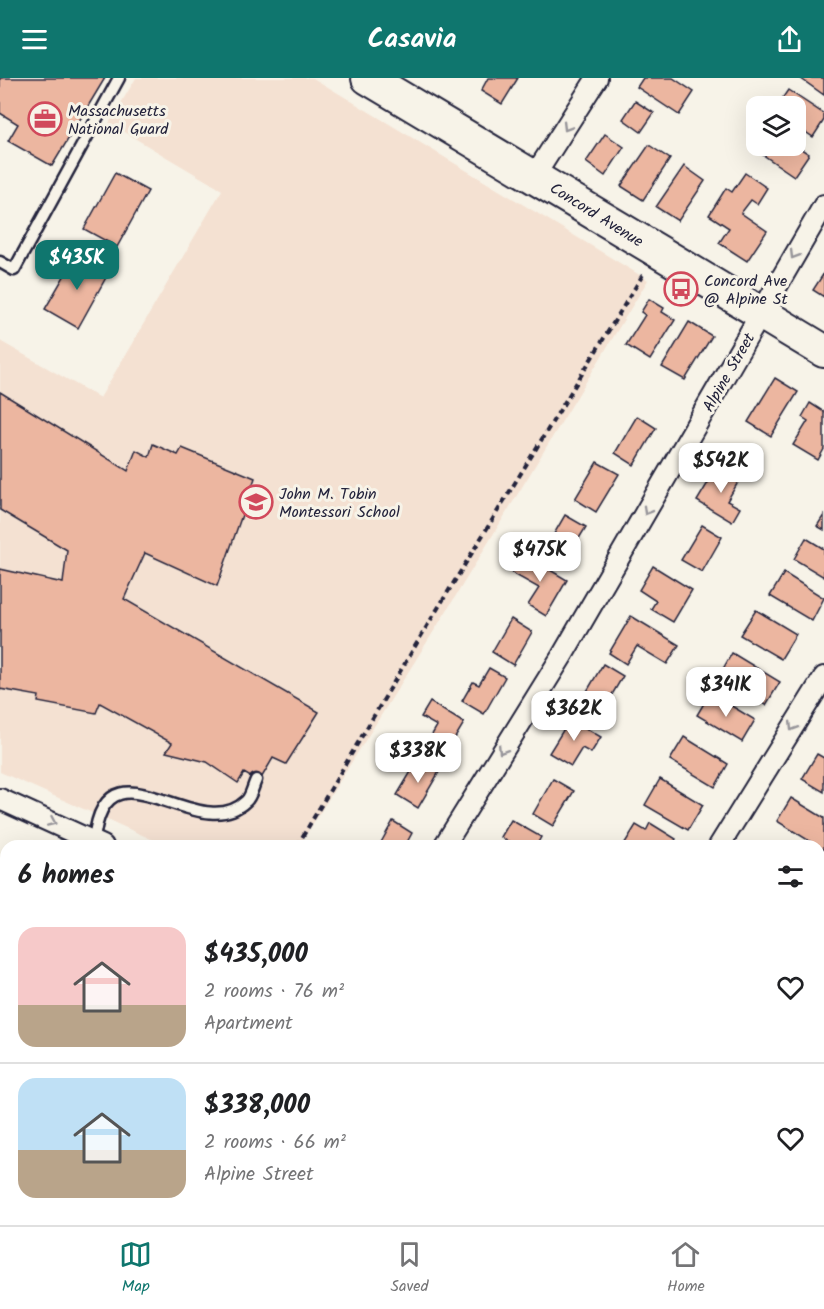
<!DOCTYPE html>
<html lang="en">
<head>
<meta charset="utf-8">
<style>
	body { margin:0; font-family:Kalam,sans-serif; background:#f2f2f2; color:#202124; height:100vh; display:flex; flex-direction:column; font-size:22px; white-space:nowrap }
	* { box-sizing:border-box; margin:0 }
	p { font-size:20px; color:#757577 }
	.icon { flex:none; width:33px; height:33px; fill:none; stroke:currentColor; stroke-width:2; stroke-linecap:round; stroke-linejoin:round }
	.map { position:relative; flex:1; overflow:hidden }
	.sheet { position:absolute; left:0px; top:762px; width:825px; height:386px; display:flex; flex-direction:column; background:#fff; border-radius:18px 18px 0 0; box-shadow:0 6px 24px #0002 }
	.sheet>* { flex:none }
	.buttons { position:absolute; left:746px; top:18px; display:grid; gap:12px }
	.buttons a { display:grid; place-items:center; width:60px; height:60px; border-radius:12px; background:#fff; box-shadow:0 6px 24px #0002; font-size:30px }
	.price { position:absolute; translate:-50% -51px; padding:0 14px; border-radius:12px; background:#fff; color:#222; font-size:20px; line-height:39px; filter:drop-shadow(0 2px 3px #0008) }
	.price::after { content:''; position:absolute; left:50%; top:36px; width:18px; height:14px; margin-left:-9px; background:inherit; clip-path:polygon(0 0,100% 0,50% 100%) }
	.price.on { background:#0f766e; color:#fff }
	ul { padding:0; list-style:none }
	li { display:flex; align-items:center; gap:18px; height:150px; padding:0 18px }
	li+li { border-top:2px solid #e0e0e0 }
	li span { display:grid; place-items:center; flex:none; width:168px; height:120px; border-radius:18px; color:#555 }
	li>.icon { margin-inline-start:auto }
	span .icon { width:72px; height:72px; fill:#fffc; stroke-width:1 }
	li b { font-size:26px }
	h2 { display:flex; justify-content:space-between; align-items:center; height:72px; padding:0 18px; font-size:26px }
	header { display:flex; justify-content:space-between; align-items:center; height:78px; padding:0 18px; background:#0f766e; color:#fff; font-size:27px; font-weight:600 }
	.tab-bar { display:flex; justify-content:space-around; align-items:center; height:84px; border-top:2px solid #e0e0e0; background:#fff; font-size:16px; color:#757577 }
	.tab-bar a { display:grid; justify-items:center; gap:3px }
	.tab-bar .on { color:#0f766e }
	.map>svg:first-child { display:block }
	.built { fill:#f4e1d2 }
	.building { fill:#ecb6a0; stroke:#22223b; stroke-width:1.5 }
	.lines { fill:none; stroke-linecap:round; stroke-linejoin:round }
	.service-casing { stroke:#22223b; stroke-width:15 }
	.minor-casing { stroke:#22223b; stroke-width:24 }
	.primary-casing { stroke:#22223b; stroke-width:36 }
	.path { stroke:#22223b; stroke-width:4; stroke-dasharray:6 4.5; stroke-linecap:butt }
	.service { stroke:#f7f3e8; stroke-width:10 }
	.minor { stroke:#f7f3e8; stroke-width:20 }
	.primary { stroke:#f7f3e8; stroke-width:32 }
	.oneway { stroke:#97959a }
	.labels { text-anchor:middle; stroke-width:6; stroke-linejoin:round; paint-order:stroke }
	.poi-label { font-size:16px; fill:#22223b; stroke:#f7f3e8; text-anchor:start }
	.street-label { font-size:16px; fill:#22223b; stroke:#f7f3e8 }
</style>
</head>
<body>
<header><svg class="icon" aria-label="menu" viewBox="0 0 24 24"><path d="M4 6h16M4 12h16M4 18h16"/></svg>Casavia<svg class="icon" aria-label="share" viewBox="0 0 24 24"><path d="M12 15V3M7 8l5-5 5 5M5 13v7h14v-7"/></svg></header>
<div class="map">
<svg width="824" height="1147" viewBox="0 0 824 1147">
	<rect width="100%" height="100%" fill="#f7f3e8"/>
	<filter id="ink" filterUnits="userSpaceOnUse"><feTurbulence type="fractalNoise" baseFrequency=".0167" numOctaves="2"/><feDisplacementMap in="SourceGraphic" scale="12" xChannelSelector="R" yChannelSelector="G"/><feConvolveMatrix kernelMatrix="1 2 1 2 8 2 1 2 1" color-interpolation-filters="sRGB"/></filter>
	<g filter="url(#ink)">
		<polygon class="built" points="136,0 313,0 648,202 449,529 299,768 167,768 0,694 0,263 100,320 222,112 109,45"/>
		<g class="building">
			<polygon points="0,0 105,0 52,88 8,63 18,46 0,35"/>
			<polygon points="488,0 518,0 502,26 481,13"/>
			<polygon points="643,0 673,0 694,14 679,37 637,9"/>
			<polygon points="800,0 824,0 824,17"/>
			<polygon points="788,12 824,36 824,42 813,59 795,47 795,28 777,28"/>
			<polygon points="635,23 654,35 641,54 623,41"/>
			<polygon points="605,56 624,69 605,98 586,84"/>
			<polygon points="756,66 795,67 809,76 794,98 753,70"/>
			<polygon points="649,67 670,81 643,122 621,108"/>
			<polygon points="684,88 705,103 678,143 656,129"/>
			<polygon points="115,95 148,113 117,169 84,151"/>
			<polygon points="745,95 767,110 757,126 751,122 741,135 767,153 747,183 719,165 729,150 709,137 726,110 732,114"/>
			<polygon points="77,176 109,194 78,250 45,231"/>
			<polygon points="824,195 824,219 813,212"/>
			<polygon points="649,221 664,230 662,234 675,242 650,282 626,267 645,237 641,234"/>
			<polygon points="689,244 712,258 685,302 662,289"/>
			<polygon points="775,300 798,314 771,358 748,344"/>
			<polygon points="0,314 128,393 136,372 149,379 153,366 178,377 182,370 255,400 217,508 145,475 124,521 319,634 286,686 273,680 259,704 244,695 238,705 207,684 166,674 172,665 100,625 96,635 38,624 39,618 0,611 0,491 63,505 67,472 0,432"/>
			<polygon points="810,325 824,334 824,371 818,382 793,367 808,343 802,339"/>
			<polygon points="637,338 656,350 634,387 615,375"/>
			<polygon points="597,384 619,396 596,434 575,421"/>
			<polygon points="718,388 740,401 727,423 740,430 732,444 697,423"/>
			<polygon points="565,437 586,449 567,480 547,468"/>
			<polygon points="824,437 824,452 817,448"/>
			<polygon points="702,447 722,459 702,494 681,482"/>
			<polygon points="806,460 824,471 824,499 794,481"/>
			<polygon points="523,476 567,502 546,538 528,527 539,510 512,495"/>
			<polygon points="653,488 692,512 673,544 651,531 656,523 639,512"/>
			<polygon points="784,495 824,520 812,543 770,518"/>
			<polygon points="756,532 796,556 781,581 740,557"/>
			<polygon points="631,538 679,567 667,586 637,568 626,586 609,575"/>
			<polygon points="511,541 532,554 513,587 492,574"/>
			<polygon points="732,575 780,604 766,627 719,598"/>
			<polygon points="603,586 623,598 603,632 583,620"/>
			<polygon points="489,590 505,599 484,636 462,623 473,604 479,607"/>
			<polygon points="710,615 755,642 742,664 697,637"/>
			<polygon points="430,624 464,645 444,678 426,667 437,648 421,639"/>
			<polygon points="570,641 601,659 591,675 582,670 571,688 549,675"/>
			<polygon points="684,659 728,686 715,709 670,682"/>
			<polygon points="817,676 824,680 824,714 802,701"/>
			<polygon points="418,682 439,694 418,730 397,717"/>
			<polygon points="553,701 574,713 553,748 533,736"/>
			<polygon points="660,701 703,727 688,752 645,727"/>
			<polygon points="791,720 824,740 824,772 777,743"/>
			<polygon points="511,742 541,759 536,768 514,768 501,759"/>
			<polygon points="393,743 412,755 405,768 379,768"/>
			<polygon points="650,745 676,761 672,768 623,768 636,747 646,753"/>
			<polygon points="6,788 6,816 0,819 0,790"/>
			<polygon points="819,901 824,904 824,938 819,935"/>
			<polygon points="129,1142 143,1142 144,1147 107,1147"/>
			<polygon points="212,1142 267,1142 269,1147 214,1147"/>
			<polygon points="304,1142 328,1142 329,1144 305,1147"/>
			<polygon points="337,1142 356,1142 338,1146"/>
			<polygon points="503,1142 544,1142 543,1147 524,1147"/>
			<polygon points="605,1142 655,1142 655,1147 661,1147 604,1147"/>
		</g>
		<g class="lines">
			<defs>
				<g id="service">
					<polyline points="0,184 14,192 119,0"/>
					<path d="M94 763C105 654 198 770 246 723 251 719 253 708 256 702"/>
				</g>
				<g id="minor">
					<polyline points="535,97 597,0"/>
					<polyline points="0,721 103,768"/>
					<polyline points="444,768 562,578 824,127"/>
					<polyline points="719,768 824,599"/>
					<polyline points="819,979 824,981"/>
					<polyline points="182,1142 184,1147"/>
					<polyline points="572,1147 573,1142"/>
				</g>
				<path id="primary" d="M368 0C521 90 672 182 824 273"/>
			</defs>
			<use href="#service" class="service-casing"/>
			<use href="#minor" class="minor-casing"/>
			<use href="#primary" class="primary-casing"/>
			<polyline class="path" points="297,768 427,548 644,195"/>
			<use href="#service" class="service"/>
			<use href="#minor" class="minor"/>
			<use href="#primary" class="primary"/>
		</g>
		<defs><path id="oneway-chevron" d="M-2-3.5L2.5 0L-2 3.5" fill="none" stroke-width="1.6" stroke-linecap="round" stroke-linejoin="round" transform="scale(1.5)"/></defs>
		<g class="oneway">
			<use href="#oneway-chevron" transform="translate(567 49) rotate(121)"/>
			<use href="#oneway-chevron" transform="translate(794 177) rotate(121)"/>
			<use href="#oneway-chevron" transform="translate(647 433) rotate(120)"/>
			<use href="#oneway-chevron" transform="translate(793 649) rotate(122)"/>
			<use href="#oneway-chevron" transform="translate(502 672) rotate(122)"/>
			<use href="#oneway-chevron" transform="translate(52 744) rotate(24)"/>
		</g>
	</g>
	<defs>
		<symbol id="office-ring" viewBox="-11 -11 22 22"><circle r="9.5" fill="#f7f3e8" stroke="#d1495b" stroke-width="1.5"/><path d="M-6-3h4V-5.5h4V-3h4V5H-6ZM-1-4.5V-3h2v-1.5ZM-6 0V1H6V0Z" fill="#d1495b"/></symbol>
		<symbol id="bus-ring" viewBox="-11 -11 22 22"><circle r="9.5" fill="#f7f3e8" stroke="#d1495b" stroke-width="1.5"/><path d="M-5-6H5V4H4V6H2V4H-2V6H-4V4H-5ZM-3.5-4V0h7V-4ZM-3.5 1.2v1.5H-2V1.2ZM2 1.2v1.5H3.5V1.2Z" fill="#d1495b"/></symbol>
		<symbol id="school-ring" viewBox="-11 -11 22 22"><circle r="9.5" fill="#f7f3e8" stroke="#d1495b" stroke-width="1.5"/><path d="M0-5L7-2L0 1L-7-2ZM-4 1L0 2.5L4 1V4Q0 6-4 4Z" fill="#d1495b"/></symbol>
	</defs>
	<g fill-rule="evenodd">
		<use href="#office-ring" x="26" y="22" width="38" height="38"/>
		<use href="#bus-ring" x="662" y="192" width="38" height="38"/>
		<use href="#school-ring" x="237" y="405" width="38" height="38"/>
	</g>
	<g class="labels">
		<g class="poi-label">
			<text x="68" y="38">Massachusetts<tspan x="68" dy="18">National Guard</tspan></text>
			<text x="704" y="208">Concord Ave<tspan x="704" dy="18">@ Alpine St</tspan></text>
			<text x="279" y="421">John M. Tobin<tspan x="279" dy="18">Montessori School</tspan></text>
		</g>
		<g class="street-label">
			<text transform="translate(597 136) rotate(32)" y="6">Concord Avenue</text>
			<text transform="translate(728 294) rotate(-60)" y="6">Alpine Street</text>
		</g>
	</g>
</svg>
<div class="buttons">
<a><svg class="icon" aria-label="layers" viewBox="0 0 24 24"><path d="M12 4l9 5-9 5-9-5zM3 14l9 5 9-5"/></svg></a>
</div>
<b class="price on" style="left:77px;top:213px">$435K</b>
<b class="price" style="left:721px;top:416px">$542K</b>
<b class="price" style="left:540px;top:505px">$475K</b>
<b class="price" style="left:726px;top:640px">$341K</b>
<b class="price" style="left:574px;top:664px">$362K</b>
<b class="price" style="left:418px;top:706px">$338K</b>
<section class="sheet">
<h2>6 homes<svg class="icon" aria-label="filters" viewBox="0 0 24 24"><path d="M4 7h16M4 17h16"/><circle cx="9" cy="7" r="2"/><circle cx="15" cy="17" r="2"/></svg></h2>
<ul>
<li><span style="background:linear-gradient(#f6c9c9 65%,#b9a48a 0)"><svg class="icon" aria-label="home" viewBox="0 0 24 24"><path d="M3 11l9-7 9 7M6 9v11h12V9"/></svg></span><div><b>$435,000</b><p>2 rooms · 76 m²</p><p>Apartment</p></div><svg class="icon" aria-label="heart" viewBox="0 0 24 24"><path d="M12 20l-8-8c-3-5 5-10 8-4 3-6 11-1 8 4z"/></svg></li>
<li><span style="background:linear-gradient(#bfe0f5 60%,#b9a48a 0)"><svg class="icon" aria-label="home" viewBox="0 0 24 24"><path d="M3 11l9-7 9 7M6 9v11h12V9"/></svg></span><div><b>$338,000</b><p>2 rooms · 66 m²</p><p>Alpine Street</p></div><svg class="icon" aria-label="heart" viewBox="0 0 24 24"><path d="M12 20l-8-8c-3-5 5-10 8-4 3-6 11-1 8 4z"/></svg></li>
</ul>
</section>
</div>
<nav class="tab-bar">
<a class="on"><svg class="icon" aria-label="map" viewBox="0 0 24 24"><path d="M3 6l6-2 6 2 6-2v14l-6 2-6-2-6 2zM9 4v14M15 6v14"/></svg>Map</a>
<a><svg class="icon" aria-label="saved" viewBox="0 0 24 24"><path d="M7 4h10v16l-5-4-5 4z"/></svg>Saved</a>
<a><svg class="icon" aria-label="home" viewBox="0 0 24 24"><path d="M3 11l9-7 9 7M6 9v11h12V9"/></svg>Home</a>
</nav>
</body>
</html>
